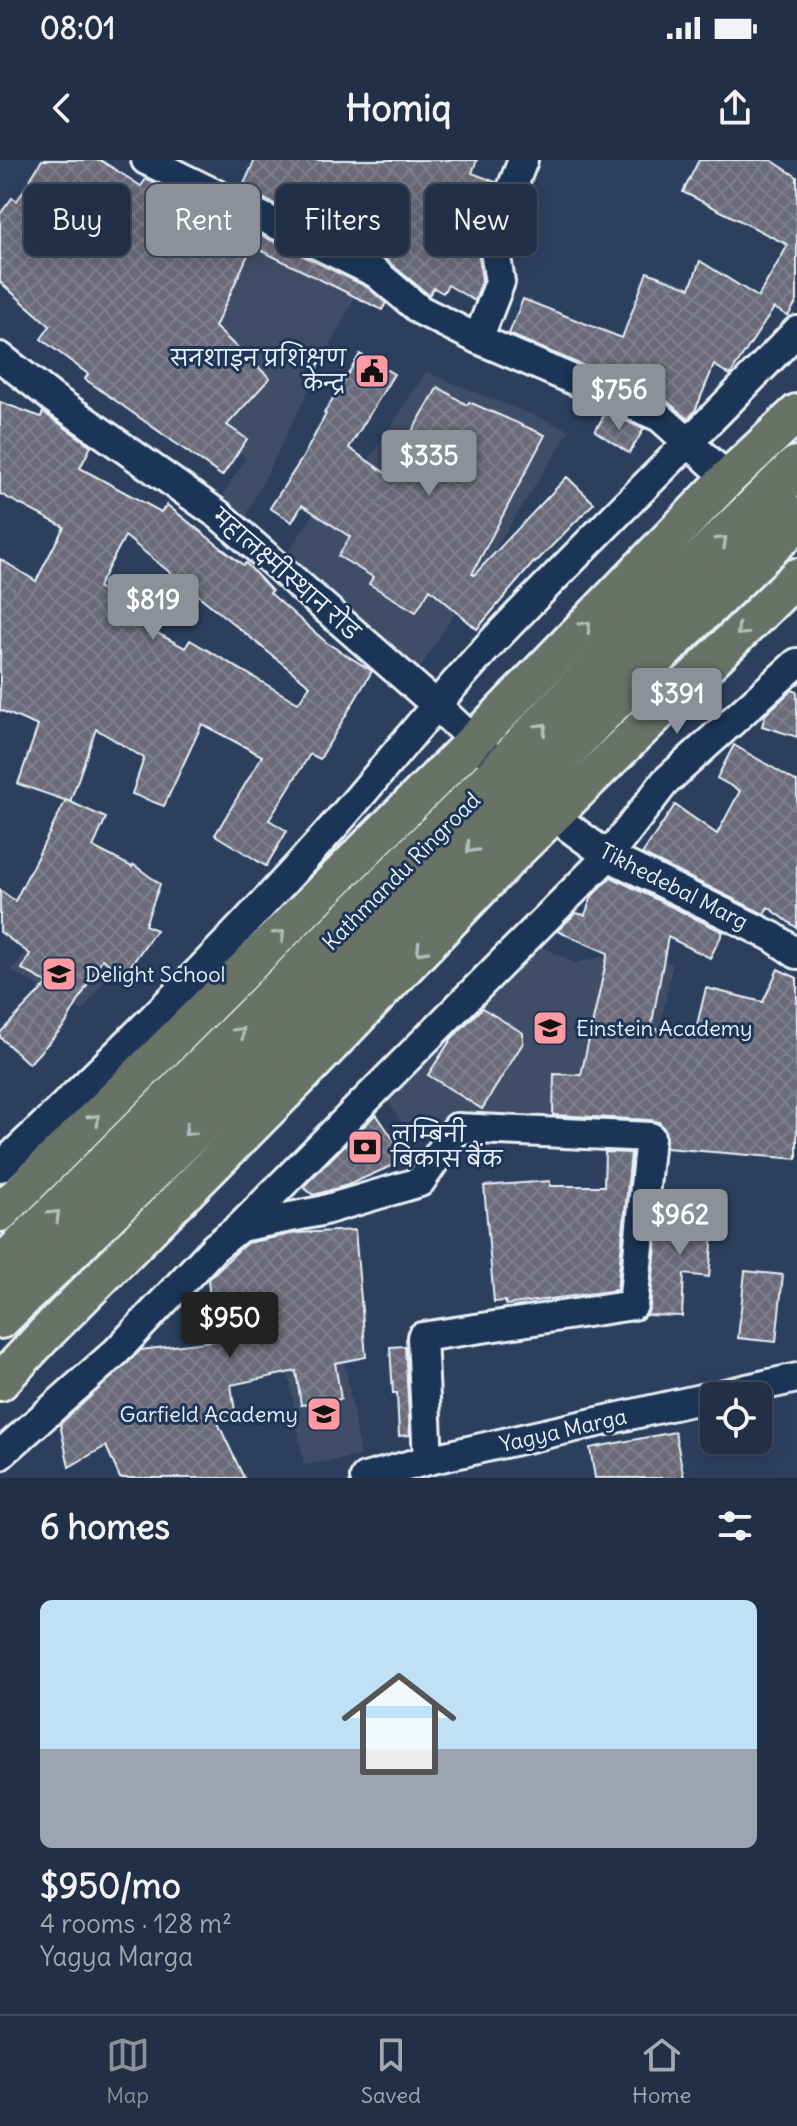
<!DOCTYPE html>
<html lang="en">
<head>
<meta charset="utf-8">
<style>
	body { margin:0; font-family:Delius,"Playpen Sans Deva",sans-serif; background:#2d3c51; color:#f1f3f6; height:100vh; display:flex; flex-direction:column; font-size:30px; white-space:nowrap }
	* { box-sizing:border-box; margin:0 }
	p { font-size:26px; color:#a2a9b3 }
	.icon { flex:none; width:44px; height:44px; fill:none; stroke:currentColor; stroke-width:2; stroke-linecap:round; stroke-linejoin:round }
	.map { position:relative; height:1318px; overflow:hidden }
	.details { display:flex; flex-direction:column; background:#213046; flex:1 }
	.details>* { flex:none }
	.banner { position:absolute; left:24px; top:24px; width:750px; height:72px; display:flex; gap:16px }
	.tools { position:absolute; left:700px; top:1222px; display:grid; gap:16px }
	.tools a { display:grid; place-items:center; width:72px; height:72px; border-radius:12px; background:#213046; box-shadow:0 4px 20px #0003,0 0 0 2px #3e4b5f; font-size:40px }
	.price { position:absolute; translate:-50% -68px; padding:0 18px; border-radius:8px; background:#8c9099; color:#fff; font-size:26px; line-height:52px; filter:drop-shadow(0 2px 4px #0008) }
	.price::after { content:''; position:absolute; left:50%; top:48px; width:24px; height:18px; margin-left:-12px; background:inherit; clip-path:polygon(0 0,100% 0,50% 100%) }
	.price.current { background:#222; color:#fff }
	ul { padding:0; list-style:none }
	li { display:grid; align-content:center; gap:16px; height:424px; padding:0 40px }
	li+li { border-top:2px solid #3e4b5f }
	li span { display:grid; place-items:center; height:248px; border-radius:12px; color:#555 }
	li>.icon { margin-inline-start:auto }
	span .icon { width:144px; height:144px; fill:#fffc; stroke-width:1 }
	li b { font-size:34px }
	h2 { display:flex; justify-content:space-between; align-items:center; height:96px; padding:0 40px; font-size:34px }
	.chip { padding:0 28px; border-radius:12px; background:#213046; box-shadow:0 4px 20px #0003,0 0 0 2px #3e4b5f; font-size:28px; line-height:72px }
	.chip.current { background:#8c9099; color:#fff }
	.status { display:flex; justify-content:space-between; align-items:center; height:56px; padding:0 40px; background:#213046; direction:ltr }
	.status svg { height:22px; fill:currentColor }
	header { display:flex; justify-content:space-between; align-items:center; height:104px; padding:0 40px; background:#213046; font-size:36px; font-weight:700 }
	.menu { display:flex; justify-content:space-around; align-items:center; height:112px; border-top:2px solid #3e4b5f; background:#213046; font-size:22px; color:#a2a9b3 }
	.menu a { display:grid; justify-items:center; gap:4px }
	.menu .current { color:#8c9099 }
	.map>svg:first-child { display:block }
	.built { fill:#3f4d66 }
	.building { fill:url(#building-cross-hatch); stroke:#e8f1f8; stroke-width:2; fill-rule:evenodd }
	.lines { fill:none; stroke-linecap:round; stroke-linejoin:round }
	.minor-casing { stroke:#e8f1f8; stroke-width:34 }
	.major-casing { stroke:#e8f1f8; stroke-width:42 }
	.highway-casing { stroke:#e8f1f8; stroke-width:48 }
	.minor { stroke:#1d3557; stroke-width:28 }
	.major { stroke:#697266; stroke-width:36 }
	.highway { stroke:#697266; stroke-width:42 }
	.oneway { stroke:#b5bebe }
	.labels { text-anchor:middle; stroke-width:6; stroke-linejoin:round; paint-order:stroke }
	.poi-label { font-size:22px; fill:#e8f1f8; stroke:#1d3557; text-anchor:start }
	.street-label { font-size:22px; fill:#e8f1f8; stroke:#1d3557 }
</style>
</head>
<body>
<div class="status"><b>08:01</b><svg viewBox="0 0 49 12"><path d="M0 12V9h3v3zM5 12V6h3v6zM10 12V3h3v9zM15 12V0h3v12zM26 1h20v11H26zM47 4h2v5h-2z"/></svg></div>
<header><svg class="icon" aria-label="back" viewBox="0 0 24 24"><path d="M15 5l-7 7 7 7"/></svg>Homiq<svg class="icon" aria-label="share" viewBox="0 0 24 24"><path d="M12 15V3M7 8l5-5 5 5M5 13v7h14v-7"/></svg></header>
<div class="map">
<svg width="797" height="1318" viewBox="0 0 797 1318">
	<defs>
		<pattern id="building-cross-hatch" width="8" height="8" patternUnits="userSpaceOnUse" patternTransform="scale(2)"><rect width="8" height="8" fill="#6a6a79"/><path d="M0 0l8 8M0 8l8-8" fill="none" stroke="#7f808d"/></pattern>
	</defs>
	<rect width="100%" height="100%" fill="#2c405e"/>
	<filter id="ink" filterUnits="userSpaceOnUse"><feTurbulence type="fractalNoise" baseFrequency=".0125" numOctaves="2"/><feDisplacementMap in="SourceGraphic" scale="16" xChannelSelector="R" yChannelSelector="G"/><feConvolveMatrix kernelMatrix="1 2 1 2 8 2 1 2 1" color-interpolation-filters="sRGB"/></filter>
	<g filter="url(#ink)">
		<g class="built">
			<polygon points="214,45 365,116 245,358 223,334 246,298 162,231 168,143"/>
			<polygon points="426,212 570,270 414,518 281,403 338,318 354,323"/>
			<polygon points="37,775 107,817 83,851 11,811"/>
			<polygon points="518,775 575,803 621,793 673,803 638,975 588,981 408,976 384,932"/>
			<polygon points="345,1203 360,1296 304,1305 288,1212"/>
		</g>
		<g class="building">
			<polygon points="42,0 100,0 141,26 146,19 367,127 386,143 382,150 252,86 215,167 270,218 227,265 247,279 222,316 85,219 88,214 41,179 50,166 0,122 0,54 12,38 17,41"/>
			<polygon points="255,0 477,0 472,13 496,22 482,58 477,82 482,120 475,141 448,125 443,133 434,128 429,135 384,98 242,28"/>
			<polygon points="699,0 771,0 797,17 797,141 788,156 774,148 730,215 714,205 695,251 688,259 667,241 509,174 523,139 622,178 647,112 690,128 700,101 758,137 788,85 683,32"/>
			<polygon points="360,194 394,214 349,288 387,314 438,227 467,245 469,242 545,275 472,414 474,415 567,317 594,343 535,403 534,402 477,469 430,429 416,452 369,424 373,417 338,396 350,377 302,345 292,362 270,348 303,297 326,254 324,253"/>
			<path d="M0 242 41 257 43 252 91 286 80 308 161 352 167 345 243 405 246 403 272 431 270 433 327 483 372 511 320 599 310 594 269 660 287 671 266 706 215 675 262 596 202 564 164 646 132 634 144 598 96 569 70 642 18 624 38 566 0 550V399L36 421 64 367 0 334ZM125 376 310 526 298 543 190 480 185 488 140 464 145 454 98 427Z"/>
			<polygon points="606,252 644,269 629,293 595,271"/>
			<polygon points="792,530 797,532 797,577 762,566 765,555"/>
			<polygon points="734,585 797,622 797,768 768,747 764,754 642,694 675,645 717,674 740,631 717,618"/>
			<polygon points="66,640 106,658 93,687 132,707 134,705 160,724 145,765 156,770 124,815 102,799 65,865 29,904 0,877 0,873 48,823 22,809 30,794 0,772 0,730 15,741"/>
			<polygon points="611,717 723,772 710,798 668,777 651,868 694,877 706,828 763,842 778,809 797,818 797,999 666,988 665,969 659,962 651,960 553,955 554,914 581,915 608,793 557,771 576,753 585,755 592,736"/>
			<polygon points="482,848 523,873 523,883 482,949 428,915 452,878"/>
			<polygon points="376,954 407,999 348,1025 317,1034 313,1035 303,1027"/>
			<polygon points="605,992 631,993 617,1130 506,1145 505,1141 494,1142 484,1026 550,1021 550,1026 604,1026"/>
			<polygon points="660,1047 715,1053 709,1117 684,1114 682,1156 647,1155 650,1147"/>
			<polygon points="355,1070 366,1197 335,1203 341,1239 301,1245 296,1211 231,1225 236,1258 217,1261 244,1318 120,1318 106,1286 69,1307 60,1264 141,1190 214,1181 208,1119 241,1088 247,1083 296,1073"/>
			<polygon points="745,1111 783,1115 776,1182 738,1178"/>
			<polygon points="405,1186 410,1275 399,1276 397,1233 393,1233 390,1187"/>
			<polygon points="675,1272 684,1318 595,1318 590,1288"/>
		</g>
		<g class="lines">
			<defs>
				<g id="minor">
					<polyline points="146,0 376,113 420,150 478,179 660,257 728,318"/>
					<polyline points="478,179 500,122 494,85 498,64 523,0"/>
					<polyline points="0,197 54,239 219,355 435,544 552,655 608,696 773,777 797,794"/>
					<path d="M0 1007C115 898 229 785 334 666 389 604 439 538 496 478 595 374 698 275 797 171"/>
					<polyline points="240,1067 608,696 665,622 797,503"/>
					<polyline points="715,1236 797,1218"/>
					<polyline points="0,1295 116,1192 215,1087 240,1067 321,1051 420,1022 457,968 650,977 633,1145 422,1177 428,1300"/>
					<polyline points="365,1318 428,1300 714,1236"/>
				</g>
				<g id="major">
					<polyline points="0,1053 463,592 728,318 797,253"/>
					<polyline points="0,1222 44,1175 298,919 514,693 797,417"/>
				</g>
				<g id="highway">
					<polyline points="0,1110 493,619 670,432 797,308"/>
					<polyline points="0,1157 380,788 524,631 674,477 797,359"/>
				</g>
			</defs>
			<use href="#minor" class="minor-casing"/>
			<use href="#major" class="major-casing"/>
			<use href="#highway" class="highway-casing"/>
			<use href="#minor" class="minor"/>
			<use href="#major" class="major"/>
			<use href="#highway" class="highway"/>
		</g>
		<defs><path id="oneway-chevron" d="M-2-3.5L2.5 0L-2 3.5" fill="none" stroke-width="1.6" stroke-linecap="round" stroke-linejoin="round" transform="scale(2)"/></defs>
		<g class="oneway">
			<use href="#oneway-chevron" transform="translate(722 381) rotate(-44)"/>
			<use href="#oneway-chevron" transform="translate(586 466) rotate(-46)"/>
			<use href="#oneway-chevron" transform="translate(741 471) rotate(136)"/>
			<use href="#oneway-chevron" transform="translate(542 568) rotate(-46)"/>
			<use href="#oneway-chevron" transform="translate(471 688) rotate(133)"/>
			<use href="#oneway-chevron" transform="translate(280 775) rotate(-45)"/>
			<use href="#oneway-chevron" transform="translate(421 790) rotate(134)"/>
			<use href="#oneway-chevron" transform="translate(240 872) rotate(-45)"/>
			<use href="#oneway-chevron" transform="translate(95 959) rotate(-45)"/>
			<use href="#oneway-chevron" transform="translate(189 971) rotate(136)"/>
			<use href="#oneway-chevron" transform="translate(55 1055) rotate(-45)"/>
		</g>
	</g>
	<defs>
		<symbol id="civic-square" viewBox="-11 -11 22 22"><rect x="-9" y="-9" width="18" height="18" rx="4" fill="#ff9aa2" stroke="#1d3557"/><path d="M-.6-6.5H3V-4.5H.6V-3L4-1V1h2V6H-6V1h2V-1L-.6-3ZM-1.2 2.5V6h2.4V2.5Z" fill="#111"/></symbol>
		<symbol id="school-square" viewBox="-11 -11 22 22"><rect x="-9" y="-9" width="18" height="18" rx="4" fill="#ff9aa2" stroke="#1d3557"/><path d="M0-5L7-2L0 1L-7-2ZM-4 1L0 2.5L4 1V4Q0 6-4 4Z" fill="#111"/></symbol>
		<symbol id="university-square" viewBox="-11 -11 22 22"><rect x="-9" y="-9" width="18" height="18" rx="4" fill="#ff9aa2" stroke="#1d3557"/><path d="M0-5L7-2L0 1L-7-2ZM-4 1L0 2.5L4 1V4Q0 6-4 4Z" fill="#111"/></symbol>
		<symbol id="bank-square" viewBox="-11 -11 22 22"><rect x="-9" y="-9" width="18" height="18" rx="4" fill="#ff9aa2" stroke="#1d3557"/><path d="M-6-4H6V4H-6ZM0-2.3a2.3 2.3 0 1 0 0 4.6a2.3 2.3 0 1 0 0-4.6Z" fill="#111"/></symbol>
	</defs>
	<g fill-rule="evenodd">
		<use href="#civic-square" x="352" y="191" width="40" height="40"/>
		<use href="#school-square" x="39" y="794" width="40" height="40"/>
		<use href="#university-square" x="530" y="848" width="40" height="40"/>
		<use href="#bank-square" x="345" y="967" width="40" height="40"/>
		<use href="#school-square" x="304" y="1234" width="40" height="40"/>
	</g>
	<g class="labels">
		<g class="poi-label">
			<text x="346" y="206" text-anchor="end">सनशाइन प्रशिक्षण<tspan x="346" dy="25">केन्द्र</tspan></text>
			<text x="85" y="822">Delight School</text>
			<text x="576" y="876">Einstein Academy</text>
			<text x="391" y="982">लुम्बिनी<tspan x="391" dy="25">बिकास बैंक</tspan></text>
			<text x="298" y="1262" text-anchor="end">Garfield Academy</text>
		</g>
		<g class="street-label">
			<text transform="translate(286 414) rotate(41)" y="8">महालक्ष्मीस्थान रोड</text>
			<text transform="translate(401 711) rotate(-45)" y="8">Kathmandu Ringroad</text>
			<text transform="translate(674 726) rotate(27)" y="8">Tikhedebal Marg</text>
			<text transform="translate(563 1270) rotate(-13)" y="8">Yagya Marga</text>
		</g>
	</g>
</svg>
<div class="tools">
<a><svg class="icon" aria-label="locate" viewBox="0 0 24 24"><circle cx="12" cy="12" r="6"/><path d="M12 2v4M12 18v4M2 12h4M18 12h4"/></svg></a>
</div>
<b class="price" style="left:619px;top:272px">$756</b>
<b class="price" style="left:429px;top:338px">$335</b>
<b class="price" style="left:153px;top:482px">$819</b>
<b class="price" style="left:677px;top:576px">$391</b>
<b class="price" style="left:680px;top:1097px">$962</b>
<b class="price current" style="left:230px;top:1200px">$950</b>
<div class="banner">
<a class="chip">Buy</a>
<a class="chip current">Rent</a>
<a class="chip">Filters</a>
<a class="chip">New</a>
</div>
</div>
<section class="details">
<h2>6 homes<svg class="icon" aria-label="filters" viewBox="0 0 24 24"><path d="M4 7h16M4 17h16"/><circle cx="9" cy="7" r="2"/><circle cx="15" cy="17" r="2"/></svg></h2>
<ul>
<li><span style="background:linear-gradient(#bfe0f5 60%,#9aa5b1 0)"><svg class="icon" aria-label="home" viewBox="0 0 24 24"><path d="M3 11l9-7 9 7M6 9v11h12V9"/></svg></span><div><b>$950/mo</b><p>4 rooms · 128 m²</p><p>Yagya Marga</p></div></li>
</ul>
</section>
<nav class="menu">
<a class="current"><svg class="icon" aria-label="map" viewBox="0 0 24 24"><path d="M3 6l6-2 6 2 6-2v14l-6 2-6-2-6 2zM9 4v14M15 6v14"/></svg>Map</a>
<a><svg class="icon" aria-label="saved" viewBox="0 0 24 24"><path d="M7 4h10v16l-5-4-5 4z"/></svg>Saved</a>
<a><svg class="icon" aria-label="home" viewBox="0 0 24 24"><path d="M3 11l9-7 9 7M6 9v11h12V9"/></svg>Home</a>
</nav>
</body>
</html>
